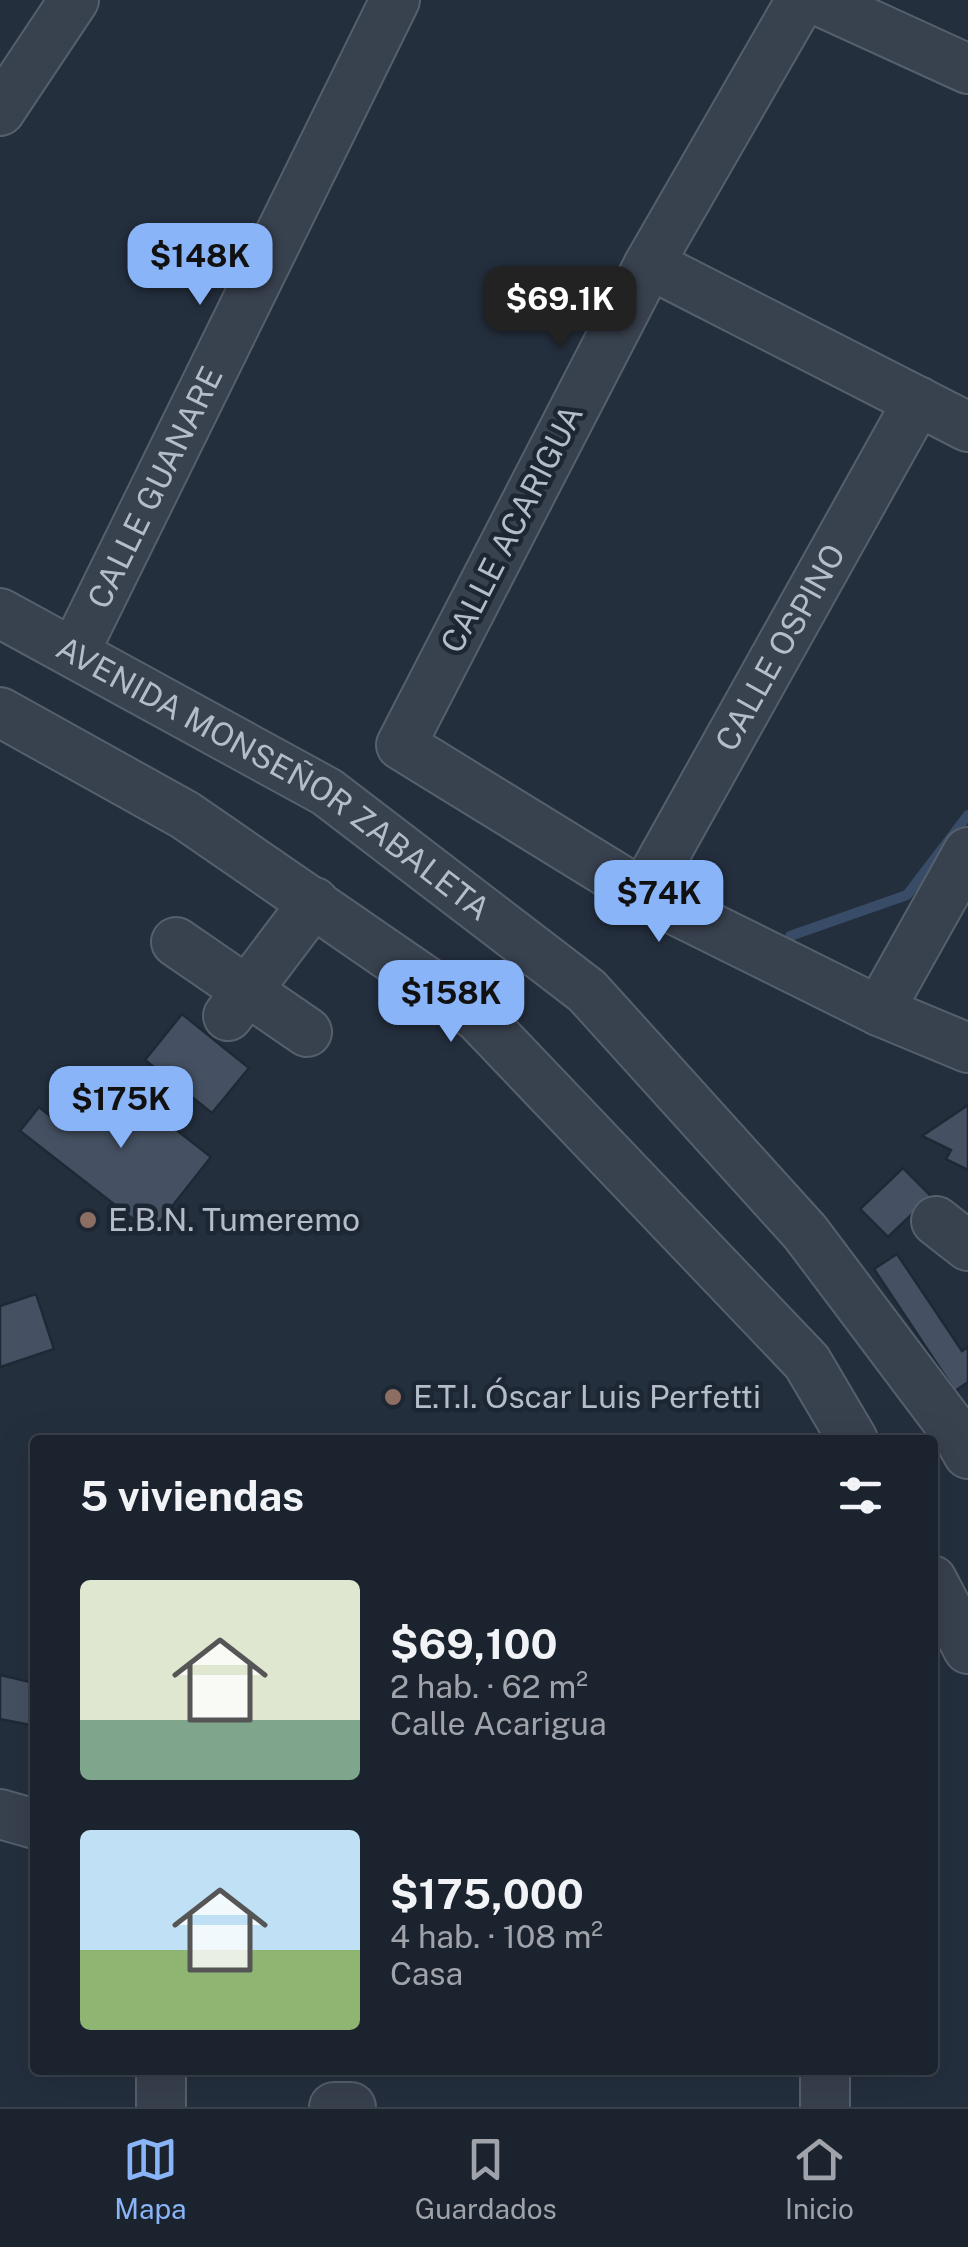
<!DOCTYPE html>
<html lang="es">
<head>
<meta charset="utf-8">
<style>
	body { margin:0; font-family:"Public Sans",sans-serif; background:#242b36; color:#f1f3f6; height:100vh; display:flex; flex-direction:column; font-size:38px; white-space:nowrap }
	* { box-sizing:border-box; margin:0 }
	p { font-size:32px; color:#a0a4aa }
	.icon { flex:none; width:55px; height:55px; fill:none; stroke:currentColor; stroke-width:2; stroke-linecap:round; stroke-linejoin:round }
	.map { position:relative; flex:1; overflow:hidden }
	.drawer { position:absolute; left:30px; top:1435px; width:908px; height:640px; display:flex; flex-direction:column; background:#1b232e; border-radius:10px; box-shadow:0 10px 40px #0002,0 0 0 2px #39404a }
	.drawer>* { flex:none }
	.price { position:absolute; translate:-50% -85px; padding:0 22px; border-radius:20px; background:#8ab4f8; color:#111; font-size:32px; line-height:65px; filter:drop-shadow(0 2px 5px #0008) }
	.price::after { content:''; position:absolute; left:50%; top:60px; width:30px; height:22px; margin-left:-15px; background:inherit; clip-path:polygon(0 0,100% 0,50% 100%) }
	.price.current { background:#222; color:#fff }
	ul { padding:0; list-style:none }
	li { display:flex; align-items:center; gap:30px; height:250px; padding:0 50px }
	li span { display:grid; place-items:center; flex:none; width:280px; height:200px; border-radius:10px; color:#555 }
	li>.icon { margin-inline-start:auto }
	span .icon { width:120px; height:120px; fill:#fffc; stroke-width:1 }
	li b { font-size:42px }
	h2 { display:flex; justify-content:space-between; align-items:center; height:120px; padding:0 50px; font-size:42px }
	.menu { display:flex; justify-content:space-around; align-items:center; height:140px; border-top:2px solid #39404a; background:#1b232e; font-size:28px; color:#a0a4aa }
	.menu a { display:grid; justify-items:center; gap:5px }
	.menu .current { color:#8ab4f8 }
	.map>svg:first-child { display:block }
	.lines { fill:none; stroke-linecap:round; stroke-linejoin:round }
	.stream { stroke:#394c67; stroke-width:10 }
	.building { fill:#455162; stroke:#1f2835; stroke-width:2.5 }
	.minor-casing { stroke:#565f6c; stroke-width:52 }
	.minor { stroke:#38414e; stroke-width:48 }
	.education-dot { fill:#8d6e63; stroke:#1d2633; stroke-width:4 }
	.labels { text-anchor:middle; stroke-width:9; stroke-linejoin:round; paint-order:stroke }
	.street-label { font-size:32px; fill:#b4bcc9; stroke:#1d2633 }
	.poi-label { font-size:32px; fill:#b4bcc9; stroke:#1d2633; text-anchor:start }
</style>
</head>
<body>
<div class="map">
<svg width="968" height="2107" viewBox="0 0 968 2107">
	<rect width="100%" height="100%" fill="#242f3e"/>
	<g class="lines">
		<polyline class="stream" points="790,936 907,895 968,815"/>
	</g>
	<g class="building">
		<polygon points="182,1014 249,1068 212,1113 145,1060"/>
		<polygon points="101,1071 211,1157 151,1233 20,1131 39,1107 60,1124"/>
		<polygon points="968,1105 968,1170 946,1159 951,1150 922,1136"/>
		<polygon points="903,1168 931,1196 888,1237 860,1209"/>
		<polygon points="897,1254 962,1351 968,1347 968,1382 955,1391 874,1269"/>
		<polygon points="36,1294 54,1349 0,1367 0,1306"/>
		<polygon points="0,1675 35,1683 35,1726 0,1719"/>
	</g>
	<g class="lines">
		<defs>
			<g id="minor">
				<polyline points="801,0 649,264 401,745 643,894 879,1011 968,1048"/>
				<polyline points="817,0 968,69"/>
				<polyline points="0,111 74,0"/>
				<polyline points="649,264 968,427"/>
				<path id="s1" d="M0 613 327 792 587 991 805 1232 957 1434 968 1454"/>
				<path id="s2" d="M75 651 395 0"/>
				<polyline points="0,712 185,815 478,1017 807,1362 853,1440"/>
				<path id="s3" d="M643 894 918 401"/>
				<polyline points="176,942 307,1032"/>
				<polyline points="879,1011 968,852"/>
				<polyline points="228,1016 314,902"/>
				<polyline points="936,1221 968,1246"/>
				<polyline points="932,1580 968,1649"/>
				<polyline points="0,1814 35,1824"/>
				<polyline points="161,2107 161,2070"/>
				<polyline points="334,2107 351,2107"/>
				<polyline points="825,2107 825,2070"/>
			</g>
		</defs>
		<use href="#minor" class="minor-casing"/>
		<use href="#minor" class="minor"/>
	</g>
	<g class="education-dot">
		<circle cx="88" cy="1220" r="10"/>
		<circle cx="393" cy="1397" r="10"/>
	</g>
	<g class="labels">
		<g class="street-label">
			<text dy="11" stroke="none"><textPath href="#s2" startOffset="182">CALLE GUANARE</textPath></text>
			<text transform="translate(512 529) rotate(-63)" y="11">CALLE ACARIGUA</text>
			<text dy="11" stroke="none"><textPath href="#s3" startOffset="282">CALLE OSPINO</textPath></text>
			<text dy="11" stroke="none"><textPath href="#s1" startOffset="320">AVENIDA MONSEÑOR ZABALETA</textPath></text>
		</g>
		<g class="poi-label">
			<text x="108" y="1231">E.B.N. Tumeremo</text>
			<text x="413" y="1408">E.T.I. Óscar Luis Perfetti</text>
		</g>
	</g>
</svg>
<b class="price" style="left:200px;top:308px">$148K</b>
<b class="price current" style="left:560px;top:351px">$69.1K</b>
<b class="price" style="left:659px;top:945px">$74K</b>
<b class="price" style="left:451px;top:1045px">$158K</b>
<b class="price" style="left:121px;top:1151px">$175K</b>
<section class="drawer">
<h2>5 viviendas<svg class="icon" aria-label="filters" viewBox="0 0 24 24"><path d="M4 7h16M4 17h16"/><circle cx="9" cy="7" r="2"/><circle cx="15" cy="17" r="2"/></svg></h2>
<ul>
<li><span style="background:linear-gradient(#dfe7d0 70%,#7fa58c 0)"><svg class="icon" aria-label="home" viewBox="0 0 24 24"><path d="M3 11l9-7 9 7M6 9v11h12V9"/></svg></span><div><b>$69,100</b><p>2 hab. · 62 m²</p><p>Calle Acarigua</p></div></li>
<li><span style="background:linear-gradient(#bfe0f5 60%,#8fb573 0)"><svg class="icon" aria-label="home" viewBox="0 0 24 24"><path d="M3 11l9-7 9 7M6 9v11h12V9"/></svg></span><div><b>$175,000</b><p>4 hab. · 108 m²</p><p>Casa</p></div></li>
</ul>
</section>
</div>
<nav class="menu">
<a class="current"><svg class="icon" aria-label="map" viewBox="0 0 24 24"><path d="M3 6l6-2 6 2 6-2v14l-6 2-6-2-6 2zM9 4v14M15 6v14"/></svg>Mapa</a>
<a><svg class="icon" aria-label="saved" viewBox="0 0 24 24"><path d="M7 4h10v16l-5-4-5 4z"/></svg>Guardados</a>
<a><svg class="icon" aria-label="home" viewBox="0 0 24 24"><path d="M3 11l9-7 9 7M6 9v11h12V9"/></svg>Inicio</a>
</nav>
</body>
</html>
